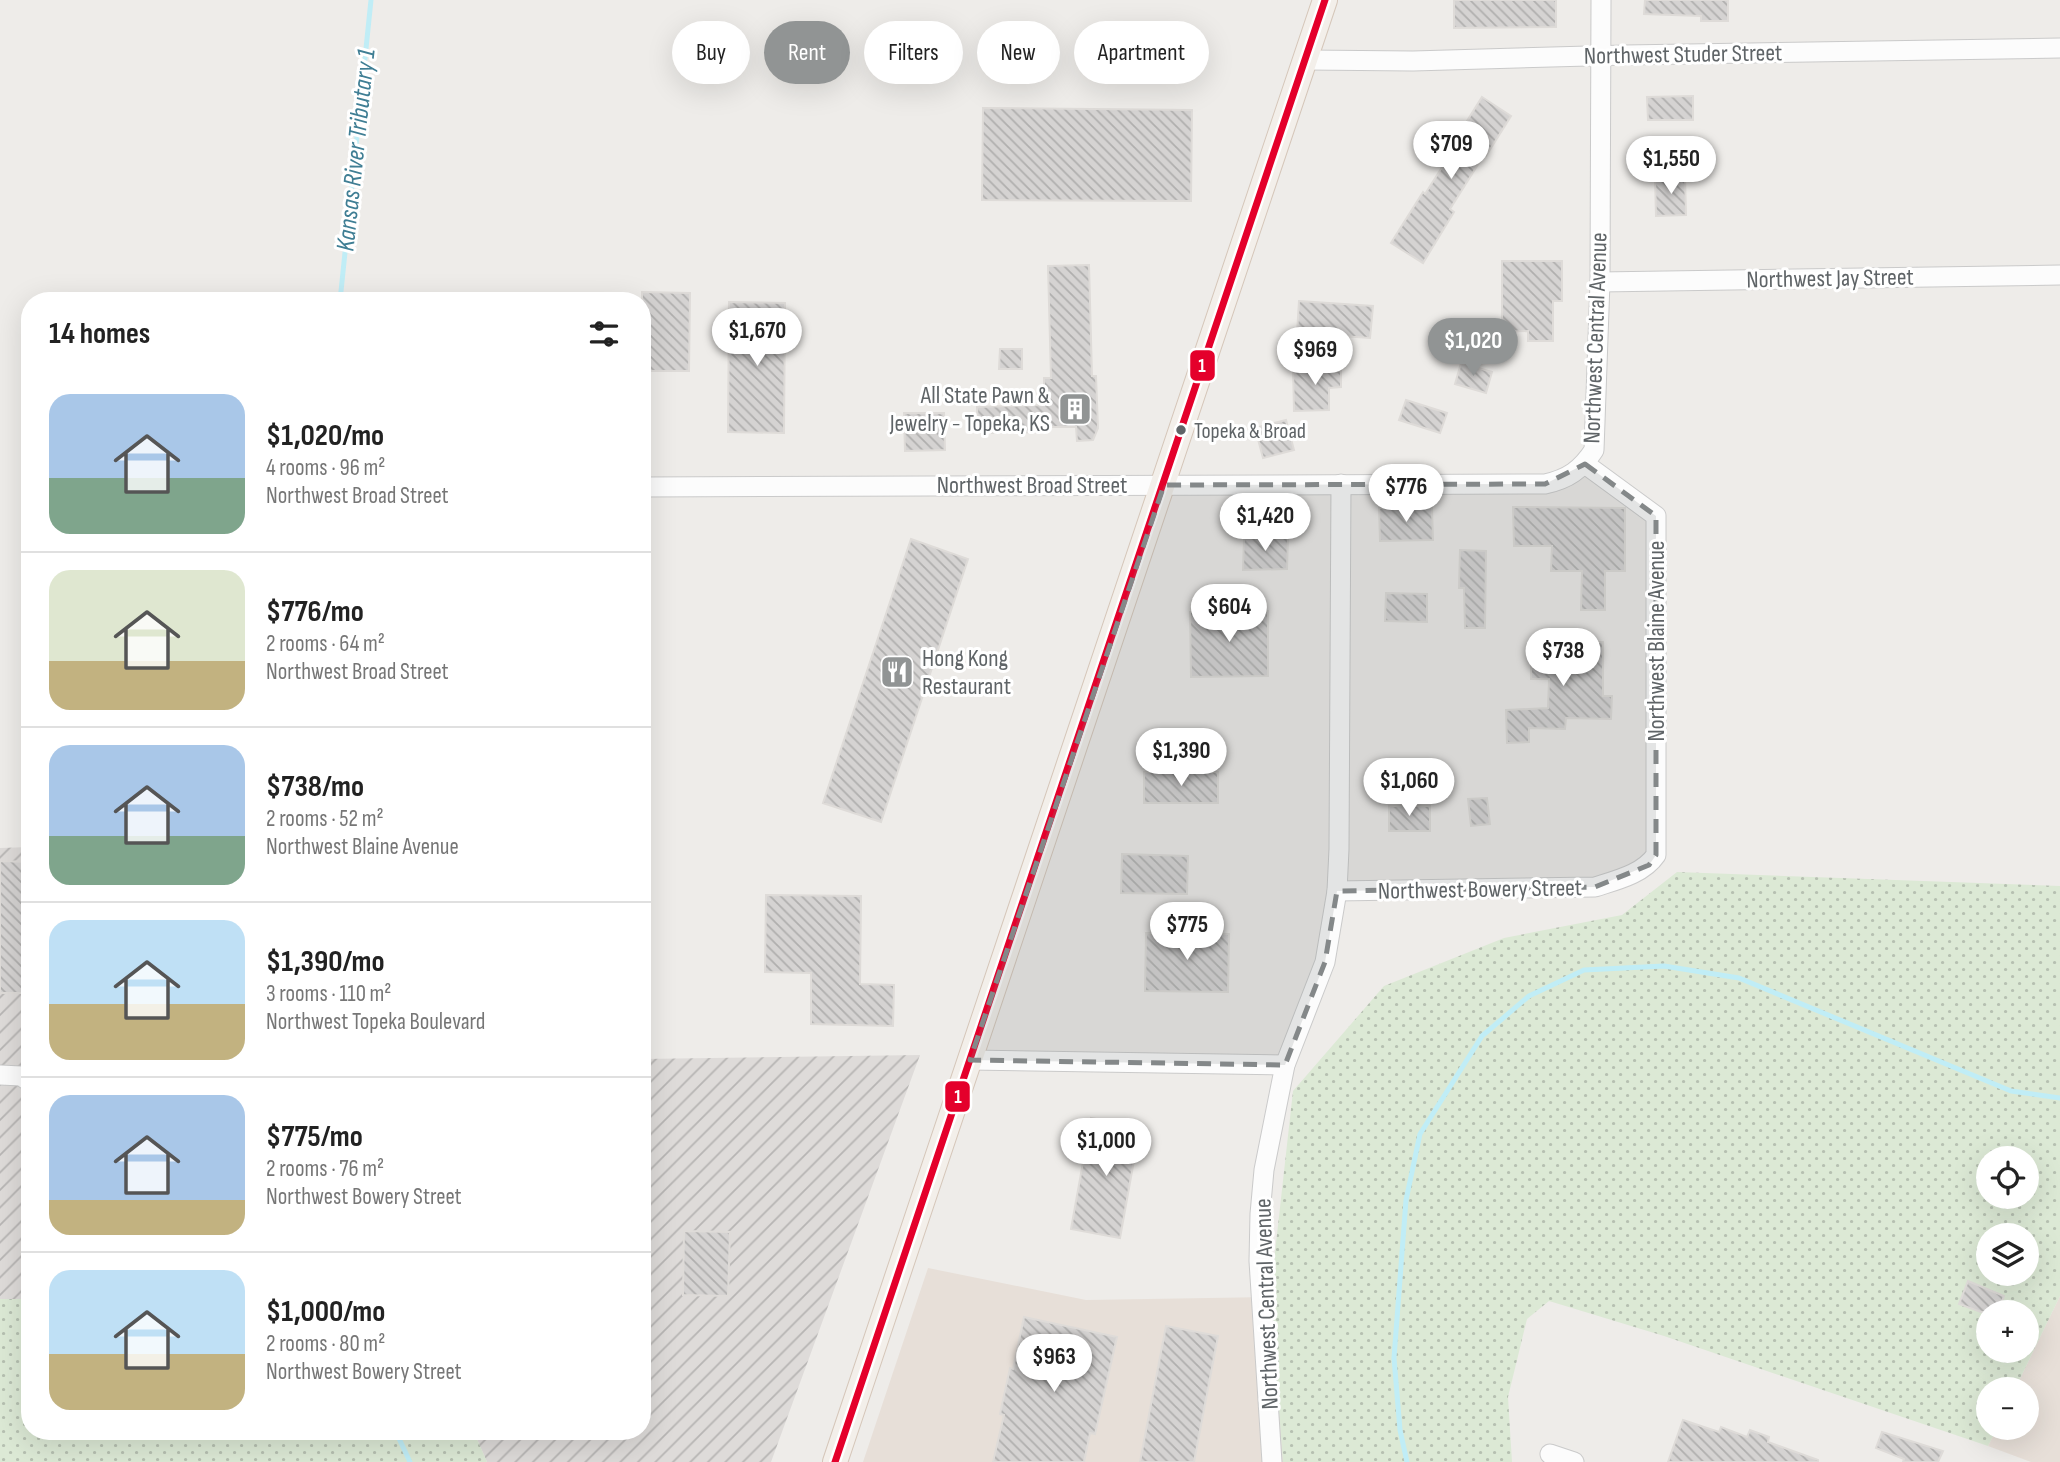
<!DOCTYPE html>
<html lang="en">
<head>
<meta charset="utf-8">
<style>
	body { margin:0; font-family:"Sofia Sans Condensed",sans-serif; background:#f2f2f2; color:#222; height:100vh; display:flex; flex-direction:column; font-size:26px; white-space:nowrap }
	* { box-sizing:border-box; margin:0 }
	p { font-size:23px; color:#767676 }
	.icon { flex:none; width:38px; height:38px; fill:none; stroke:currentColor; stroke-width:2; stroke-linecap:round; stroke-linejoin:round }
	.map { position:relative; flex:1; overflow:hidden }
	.panel { position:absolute; left:21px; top:292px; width:630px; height:1148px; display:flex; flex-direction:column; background:#fff; border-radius:28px; box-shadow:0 7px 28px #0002 }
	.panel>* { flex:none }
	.top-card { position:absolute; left:672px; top:21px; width:665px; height:63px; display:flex; gap:14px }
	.fabs { position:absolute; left:1976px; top:1146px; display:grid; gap:14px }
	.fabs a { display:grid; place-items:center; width:63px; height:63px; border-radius:50%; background:#fff; box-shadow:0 7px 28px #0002; font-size:35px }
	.price { position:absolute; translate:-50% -60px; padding:0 16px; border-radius:24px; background:#fff; color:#222; font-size:23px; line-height:46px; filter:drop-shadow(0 2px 4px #0008) }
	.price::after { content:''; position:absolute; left:50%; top:42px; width:21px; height:16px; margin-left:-10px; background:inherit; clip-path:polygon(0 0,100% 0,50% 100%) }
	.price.selected { background:#919494; color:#fff }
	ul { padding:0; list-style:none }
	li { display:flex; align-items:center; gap:21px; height:175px; padding:0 28px }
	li+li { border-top:2px solid #e0e0e0 }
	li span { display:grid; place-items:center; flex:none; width:196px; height:140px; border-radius:21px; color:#555 }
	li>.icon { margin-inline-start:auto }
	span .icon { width:84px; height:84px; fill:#fffc; stroke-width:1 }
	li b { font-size:30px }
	h2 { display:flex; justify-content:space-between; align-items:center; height:84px; padding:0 28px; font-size:30px }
	.tag { padding:0 24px; border-radius:32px; background:#fff; box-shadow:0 7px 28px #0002; font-size:24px; line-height:63px }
	.tag.selected { background:#919494; color:#fff }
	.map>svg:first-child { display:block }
	.commercial { fill:#e7dfd8 }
	.industrial { fill:url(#industrial-furrows) }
	.grass { fill:url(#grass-dots); fill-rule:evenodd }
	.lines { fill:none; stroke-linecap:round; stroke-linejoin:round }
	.stream { stroke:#c0edf6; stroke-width:5 }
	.building { fill:url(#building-back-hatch); stroke:#dedbd8; stroke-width:2 }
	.minor-casing { stroke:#cacaca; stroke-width:21 }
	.major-casing { stroke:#d5c6b9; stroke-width:26 }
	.minor { stroke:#fcfcfc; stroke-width:19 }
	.major { stroke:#f3efea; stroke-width:24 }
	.bus-1-casing { stroke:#fff; stroke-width:12 }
	.bus-1 { stroke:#e4002b; stroke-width:7 }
	.marked { fill:#848889; fill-opacity:0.2; stroke:#848889; stroke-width:5; stroke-dasharray:14 9; stroke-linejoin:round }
	.bus-dot { fill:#5f6467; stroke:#fff; stroke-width:2.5 }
	.labels { text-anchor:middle; stroke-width:6; stroke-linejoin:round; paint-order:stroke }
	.bus-label { font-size:22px; fill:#5f6467; stroke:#fff; text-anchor:start }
	.street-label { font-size:24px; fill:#5f6467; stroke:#fff }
	.poi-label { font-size:24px; fill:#5f6467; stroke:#fff; text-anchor:end }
	.water-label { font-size:26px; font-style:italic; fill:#3f7e94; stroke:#fff }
	.line-badge { stroke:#fff; stroke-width:2.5 }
	.badge-label { font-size:19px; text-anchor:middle; font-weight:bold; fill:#fff }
</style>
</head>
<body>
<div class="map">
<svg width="2060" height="1462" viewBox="0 0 2060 1462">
	<defs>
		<pattern id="industrial-furrows" width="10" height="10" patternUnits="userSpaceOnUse" patternTransform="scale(1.75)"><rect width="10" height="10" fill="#dedbd9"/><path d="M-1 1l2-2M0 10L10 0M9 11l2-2" fill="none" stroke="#b7b5b4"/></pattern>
		<pattern id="grass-dots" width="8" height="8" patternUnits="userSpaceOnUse" patternTransform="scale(1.75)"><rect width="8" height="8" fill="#dce9d5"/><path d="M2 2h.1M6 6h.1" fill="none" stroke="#b6c0b1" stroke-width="1.8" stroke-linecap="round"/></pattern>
		<pattern id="building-back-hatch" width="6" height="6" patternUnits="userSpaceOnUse" patternTransform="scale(1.75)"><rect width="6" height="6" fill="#d5d3d2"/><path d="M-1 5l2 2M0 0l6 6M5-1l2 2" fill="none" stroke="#b0afae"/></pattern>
	</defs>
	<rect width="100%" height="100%" fill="#eeece9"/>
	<g class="commercial">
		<polygon points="928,1268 1086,1300 1270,1297 1283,1462 863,1462"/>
		<polygon points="2060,1296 2060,1462 2031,1462 1988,1446 1997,1428 2026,1428 2026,1390 2015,1389"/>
	</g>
	<g class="industrial">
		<polygon points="30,847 30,1299 0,1299 0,848"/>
		<polygon points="920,1055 771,1462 487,1462 474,1432 642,1432 642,1059"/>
	</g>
	<g class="grass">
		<path d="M1677 872 2060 886V1296L2015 1389 1988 1390V1428H1997L1988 1446 1664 1336 1549 1301 1527 1319 1508 1397 1512 1462H1283L1270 1297 1293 1091 1384 986 1504 938 1622 915ZM1988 1158H2026V1197H1988ZM1988 1236H2026V1274H1988ZM1988 1312H2026V1351H1988Z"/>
		<polygon points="0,1299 30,1299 30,1432 474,1432 487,1462 0,1462"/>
	</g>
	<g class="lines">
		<g class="stream">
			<polyline points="340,301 371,0"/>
			<polyline points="396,1432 410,1462"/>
			<polyline points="1407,1462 1400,1430 1394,1358 1406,1200 1420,1134 1482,1036 1529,996 1584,970 1664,966 1739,978 2011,1091 2060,1098"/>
		</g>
	</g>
	<g class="building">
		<polygon points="1454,0 1556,0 1556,27 1454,28"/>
		<polygon points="1645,0 1728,0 1728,21 1701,21 1701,16 1644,14"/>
		<polygon points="1693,96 1693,120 1648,120 1647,97"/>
		<polygon points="1482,97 1511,116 1486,156 1484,155 1450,209 1454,212 1423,263 1391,243 1423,192 1425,194 1460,139 1457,137"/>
		<polygon points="983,108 1192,110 1191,201 982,200"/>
		<polygon points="1685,175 1686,215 1656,216 1655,177"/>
		<polygon points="1502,261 1562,261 1562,301 1553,301 1553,341 1528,341 1528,331 1502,332"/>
		<polygon points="1089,265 1092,376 1096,376 1098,428 1093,440 1077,441 1076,427 1044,427 1044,432 978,433 977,407 1044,405 1044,378 1051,378 1048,266"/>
		<polygon points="642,292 690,293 689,371 642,371"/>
		<polygon points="1299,301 1373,306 1370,338 1297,333"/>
		<polygon points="729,302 785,303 784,433 728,432"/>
		<polygon points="1000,349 1022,349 1022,369 999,369"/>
		<polygon points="1461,363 1492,372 1486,393 1455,384"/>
		<polygon points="1341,366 1341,387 1329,388 1329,410 1294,411 1293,367"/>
		<polygon points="1406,400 1447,413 1440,433 1399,420"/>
		<polygon points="904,413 944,413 945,450 905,451"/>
		<polygon points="1286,420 1294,450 1263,458 1255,428"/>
		<polygon points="1432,507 1433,540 1380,541 1379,508"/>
		<polygon points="1513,507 1625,508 1625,571 1605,571 1605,610 1581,610 1582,571 1551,571 1552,546 1514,546"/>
		<polygon points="1244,537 1288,538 1287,569 1243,570"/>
		<polygon points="911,539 968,559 881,822 823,803"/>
		<polygon points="1460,550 1486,551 1485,628 1465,628 1464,588 1459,588"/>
		<polygon points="1386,593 1427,594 1427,622 1385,621"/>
		<polygon points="1268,611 1268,676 1191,677 1190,612"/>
		<polygon points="1531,642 1603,642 1603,696 1612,696 1611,719 1566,718 1565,729 1529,728 1529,742 1507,743 1506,710 1548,708 1549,679 1531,679"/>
		<rect x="1144" y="772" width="74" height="31"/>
		<polygon points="1487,798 1490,824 1471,826 1468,799"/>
		<rect x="1389" y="806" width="41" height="25"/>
		<polygon points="1122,854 1188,856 1187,894 1121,893"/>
		<polygon points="0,861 30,862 30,993 0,993"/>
		<polygon points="766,895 861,896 860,984 894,985 893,1026 811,1024 811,973 765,972"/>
		<polygon points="1146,933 1229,934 1228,992 1145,991"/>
		<polygon points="1091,1118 1140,1127 1120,1238 1071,1229"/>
		<polygon points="684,1231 730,1232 728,1296 683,1295"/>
		<polygon points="1968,1281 2004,1296 1998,1312 1981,1312 1959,1304"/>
		<polygon points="1024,1317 1117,1337 1095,1434 1090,1433 1084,1462 993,1462 1004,1415 1000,1414 1010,1368 1013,1369"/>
		<polygon points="1166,1326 1218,1336 1194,1462 1140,1462"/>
		<polygon points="1683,1420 1719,1432 1721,1427 1747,1437 1750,1430 1769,1437 1768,1442 1818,1460 1818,1462 1668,1462"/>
		<polygon points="1882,1432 1943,1451 1938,1462 1903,1462 1904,1459 1876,1448"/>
	</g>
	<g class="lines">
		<defs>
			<g id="minor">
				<polyline points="1307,60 1413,61 1625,55 2060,48"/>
				<polyline points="1600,282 2060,275"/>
				<path d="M642 487 1545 484C1568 479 1581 470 1594 450L1600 282 1601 0"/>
				<path d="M1337 891 1595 887C1617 880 1643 874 1656 855V516L1585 464"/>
				<polyline points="970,1060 1285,1065"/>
				<polyline points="0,1075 21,1076 30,1082"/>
				<polyline points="1550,1454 1574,1462"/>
				<polyline points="1272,1462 1259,1261 1260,1214 1264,1170 1285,1065 1325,962 1337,891 1339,849 1341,484"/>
			</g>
			<polyline id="major" points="835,1462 1325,0"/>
		</defs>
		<use href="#minor" class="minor-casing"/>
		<use href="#major" class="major-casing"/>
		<use href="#minor" class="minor"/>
		<use href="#major" class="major"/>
		<defs>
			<polyline id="bus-1" points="835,1462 1325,0"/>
		</defs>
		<use href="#bus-1" class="bus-1-casing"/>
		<use href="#bus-1" class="bus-1"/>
	</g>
	<path class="marked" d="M1585 464 1656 516V855L1649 865 1595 887 1337 891 1325 962 1285 1065 970 1060 1164 485 1545 484Z"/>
	<defs>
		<symbol id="building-square" viewBox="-11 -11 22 22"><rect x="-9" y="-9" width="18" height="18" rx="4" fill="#919494" stroke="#fff"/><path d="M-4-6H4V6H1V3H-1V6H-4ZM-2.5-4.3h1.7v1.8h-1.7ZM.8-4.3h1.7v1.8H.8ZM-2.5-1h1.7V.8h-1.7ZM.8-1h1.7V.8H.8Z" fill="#fff"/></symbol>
		<symbol id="restaurant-square" viewBox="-11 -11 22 22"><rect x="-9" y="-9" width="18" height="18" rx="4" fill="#919494" stroke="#fff"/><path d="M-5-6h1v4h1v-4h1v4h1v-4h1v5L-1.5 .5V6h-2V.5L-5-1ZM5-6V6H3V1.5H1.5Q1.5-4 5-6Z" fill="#fff"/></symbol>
	</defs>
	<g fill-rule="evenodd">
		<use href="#building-square" x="1056" y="390" width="38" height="38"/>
		<use href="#restaurant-square" x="878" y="653" width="38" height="38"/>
	</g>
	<circle class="bus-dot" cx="1181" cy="430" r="6"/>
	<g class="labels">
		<g class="bus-label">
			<text x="1194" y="438">Topeka &amp; Broad</text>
		</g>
		<g class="street-label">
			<text transform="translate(1683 54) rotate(-1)" y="8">Northwest Studer Street</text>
			<text transform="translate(1830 278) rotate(-1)" y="8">Northwest Jay Street</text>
			<text transform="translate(1595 338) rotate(-88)" y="8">Northwest Central Avenue</text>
			<text x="1032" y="493">Northwest Broad Street</text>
			<text transform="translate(1656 641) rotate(-90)" y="8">Northwest Blaine Avenue</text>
			<text transform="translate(1480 889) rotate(-1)" y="8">Northwest Bowery Street</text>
			<text transform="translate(1266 1304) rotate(-92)" y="8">Northwest Central Avenue</text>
		</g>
		<g class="poi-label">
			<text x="1050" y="403">All State Pawn &amp;<tspan x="1050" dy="28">Jewelry - Topeka, KS</tspan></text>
			<text x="922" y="666" text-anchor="start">Hong Kong<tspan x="922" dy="28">Restaurant</tspan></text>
		</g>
		<g class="water-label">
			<text transform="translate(355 150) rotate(-84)" y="9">Kansas River Tributary 1</text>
		</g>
	</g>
	<g class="line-badge">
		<rect x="1189" y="349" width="27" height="33" rx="7" fill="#e4002b"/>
		<rect x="944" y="1080" width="27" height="33" rx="7" fill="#e4002b"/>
	</g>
	<g class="badge-label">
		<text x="1202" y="372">1</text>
		<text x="958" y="1103">1</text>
	</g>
</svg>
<div class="fabs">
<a><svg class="icon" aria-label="locate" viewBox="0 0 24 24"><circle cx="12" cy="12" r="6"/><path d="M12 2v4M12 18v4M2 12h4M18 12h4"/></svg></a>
<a><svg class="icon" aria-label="layers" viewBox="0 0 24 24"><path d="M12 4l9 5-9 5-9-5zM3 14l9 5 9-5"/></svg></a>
<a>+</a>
<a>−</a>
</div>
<b class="price" style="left:1451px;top:181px">$709</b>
<b class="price" style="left:1671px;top:196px">$1,550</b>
<b class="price" style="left:757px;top:368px">$1,670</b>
<b class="price selected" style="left:1473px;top:378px">$1,020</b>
<b class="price" style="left:1315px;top:387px">$969</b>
<b class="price" style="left:1406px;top:524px">$776</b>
<b class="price" style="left:1265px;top:553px">$1,420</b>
<b class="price" style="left:1229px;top:644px">$604</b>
<b class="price" style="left:1563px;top:688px">$738</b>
<b class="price" style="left:1181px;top:788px">$1,390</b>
<b class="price" style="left:1409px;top:818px">$1,060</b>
<b class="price" style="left:1187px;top:962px">$775</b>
<b class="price" style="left:1106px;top:1178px">$1,000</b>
<b class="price" style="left:1054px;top:1394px">$963</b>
<div class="top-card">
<a class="tag">Buy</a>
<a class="tag selected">Rent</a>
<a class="tag">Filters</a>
<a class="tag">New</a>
<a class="tag">Apartment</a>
</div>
<section class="panel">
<h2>14 homes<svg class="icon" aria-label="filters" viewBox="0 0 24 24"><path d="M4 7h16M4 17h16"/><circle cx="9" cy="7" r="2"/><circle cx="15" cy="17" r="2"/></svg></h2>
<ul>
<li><span style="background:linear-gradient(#a9c7e8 60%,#7fa58c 0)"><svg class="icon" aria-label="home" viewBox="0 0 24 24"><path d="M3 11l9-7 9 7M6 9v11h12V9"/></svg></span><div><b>$1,020/mo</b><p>4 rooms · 96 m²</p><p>Northwest Broad Street</p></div></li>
<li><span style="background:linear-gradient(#dfe7d0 65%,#c2b280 0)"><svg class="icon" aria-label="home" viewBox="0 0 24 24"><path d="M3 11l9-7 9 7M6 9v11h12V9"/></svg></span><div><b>$776/mo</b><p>2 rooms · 64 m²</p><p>Northwest Broad Street</p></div></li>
<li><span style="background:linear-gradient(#a9c7e8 65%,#7fa58c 0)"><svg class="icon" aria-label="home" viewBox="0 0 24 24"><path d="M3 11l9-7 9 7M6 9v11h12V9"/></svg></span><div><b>$738/mo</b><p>2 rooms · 52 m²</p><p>Northwest Blaine Avenue</p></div></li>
<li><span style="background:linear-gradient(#bfe0f5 60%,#c2b280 0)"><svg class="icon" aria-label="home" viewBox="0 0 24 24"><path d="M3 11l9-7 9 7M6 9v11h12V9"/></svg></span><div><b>$1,390/mo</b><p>3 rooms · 110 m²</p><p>Northwest Topeka Boulevard</p></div></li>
<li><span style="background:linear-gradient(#a9c7e8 75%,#c2b280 0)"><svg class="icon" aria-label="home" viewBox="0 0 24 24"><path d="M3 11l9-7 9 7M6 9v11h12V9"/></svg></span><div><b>$775/mo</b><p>2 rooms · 76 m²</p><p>Northwest Bowery Street</p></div></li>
<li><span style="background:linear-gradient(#bfe0f5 60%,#c2b280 0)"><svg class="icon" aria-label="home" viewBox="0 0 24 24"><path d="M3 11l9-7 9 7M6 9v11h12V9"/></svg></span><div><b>$1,000/mo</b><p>2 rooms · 80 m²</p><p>Northwest Bowery Street</p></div></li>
</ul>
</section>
</div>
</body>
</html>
